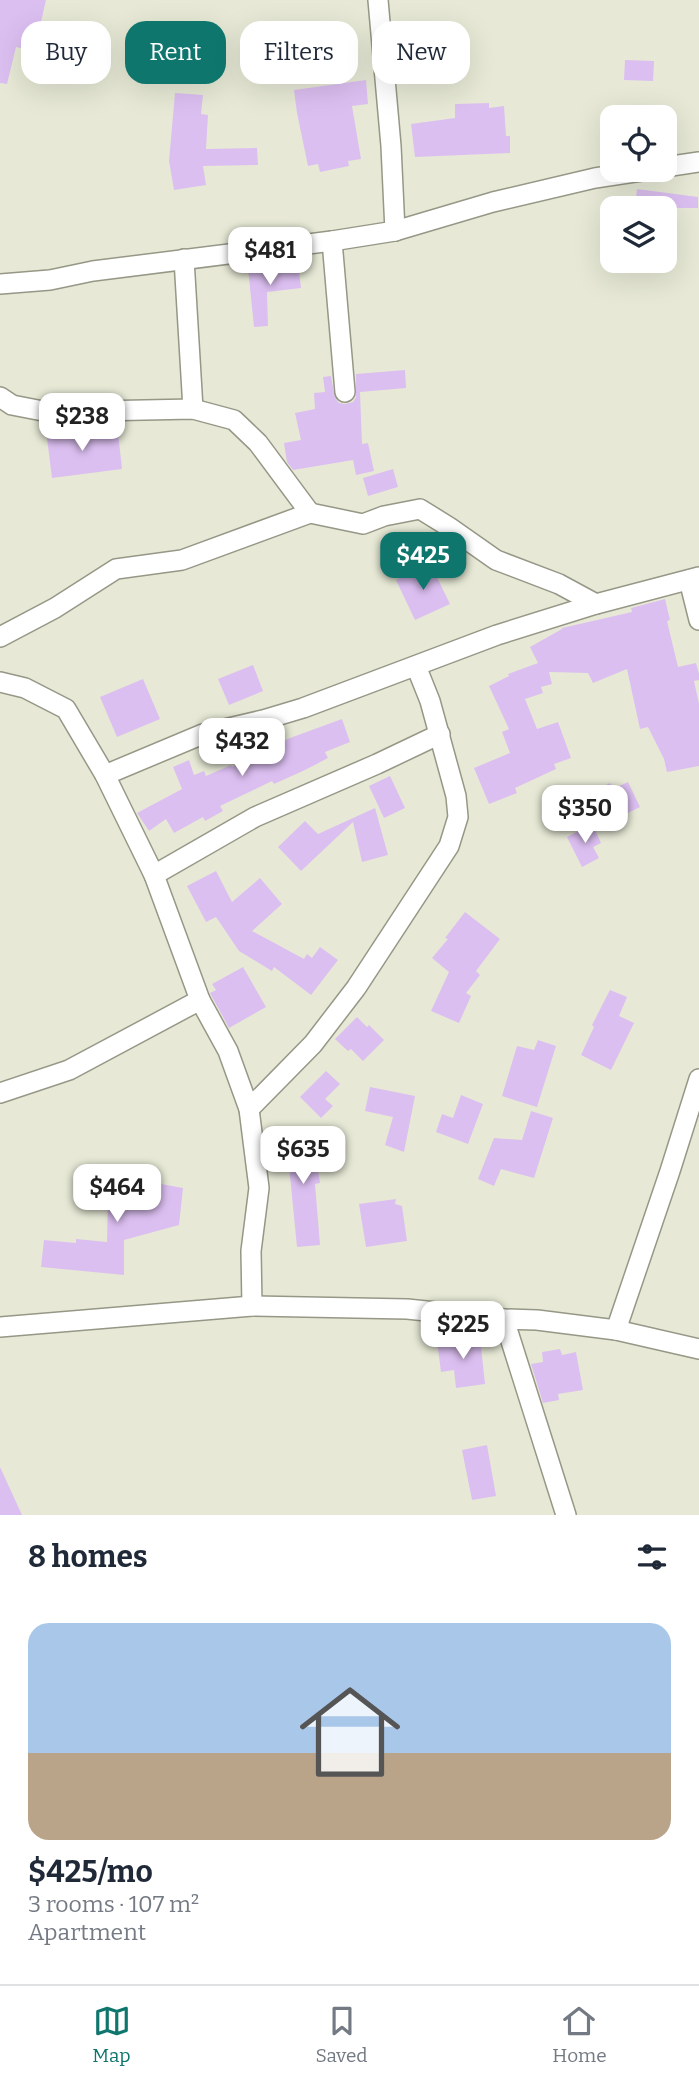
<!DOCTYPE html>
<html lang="en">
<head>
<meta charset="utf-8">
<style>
	body { margin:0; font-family:Bitter,serif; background:#f6f6f7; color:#1f2937; height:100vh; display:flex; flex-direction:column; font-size:26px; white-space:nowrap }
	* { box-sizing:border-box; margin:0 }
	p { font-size:23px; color:#747a83 }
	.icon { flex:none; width:38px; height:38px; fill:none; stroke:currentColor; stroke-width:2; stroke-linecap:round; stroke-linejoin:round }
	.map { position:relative; height:1515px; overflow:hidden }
	.details { display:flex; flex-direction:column; background:#fff; flex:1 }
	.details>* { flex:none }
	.hud { position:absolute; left:21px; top:21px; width:658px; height:63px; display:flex; gap:14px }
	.tools { position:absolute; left:600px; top:105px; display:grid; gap:14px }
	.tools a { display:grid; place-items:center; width:77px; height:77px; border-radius:14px; background:#fff; box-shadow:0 7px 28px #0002; font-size:35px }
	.price { position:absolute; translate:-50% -60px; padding:0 16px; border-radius:14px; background:#fff; color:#222; font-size:23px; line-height:46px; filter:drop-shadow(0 2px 4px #0008) }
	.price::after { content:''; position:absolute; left:50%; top:42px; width:21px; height:16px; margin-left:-10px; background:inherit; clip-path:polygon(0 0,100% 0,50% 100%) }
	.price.current { background:#0f766e; color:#fff }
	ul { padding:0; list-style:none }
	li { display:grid; align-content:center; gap:14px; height:371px; padding:0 28px }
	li+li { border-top:2px solid #e0e1e3 }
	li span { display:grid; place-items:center; height:217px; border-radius:21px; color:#555 }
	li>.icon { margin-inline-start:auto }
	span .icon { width:126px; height:126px; fill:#fffc; stroke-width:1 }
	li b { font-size:30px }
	h2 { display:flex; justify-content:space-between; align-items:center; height:84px; padding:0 28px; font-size:30px }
	.tag { padding:0 24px; border-radius:21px; background:#fff; box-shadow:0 7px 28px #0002; font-size:24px; line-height:63px }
	.tag.current { background:#0f766e; color:#fff }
	.menu { display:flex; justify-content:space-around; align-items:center; height:98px; border-top:2px solid #e0e1e3; background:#fff; font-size:19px; color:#747a83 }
	.menu a { display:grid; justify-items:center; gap:4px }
	.menu .current { color:#0f766e }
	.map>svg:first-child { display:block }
	.building { fill:#dcbff1 }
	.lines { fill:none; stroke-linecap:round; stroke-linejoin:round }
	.minor-casing { stroke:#969786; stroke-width:22 }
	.minor { stroke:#fff; stroke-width:19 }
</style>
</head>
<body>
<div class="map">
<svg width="699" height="1515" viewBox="0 0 699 1515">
	<rect width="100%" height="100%" fill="#e7e9d6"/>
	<g class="building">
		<polygon points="0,0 46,0 38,35 67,38 63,74 44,72 46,54 16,47 7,84 0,83"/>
		<polygon points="625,60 654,61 653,81 624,80"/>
		<polygon points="366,80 368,104 352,106 361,159 348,161 349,166 320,172 318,164 308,166 297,113 294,90"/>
		<polygon points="175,93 203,95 201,114 208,115 206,149 257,148 258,165 203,166 206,185 174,190 169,161"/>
		<polygon points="489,103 489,108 504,106 506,136 510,136 510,153 415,157 411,124 455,118 455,104"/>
		<polygon points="637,189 698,197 698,208 635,208"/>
		<polygon points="298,262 301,288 267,292 268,326 254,327 248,268"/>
		<polygon points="405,370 406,388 360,392 362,444 368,443 374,471 356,475 353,460 293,470 287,462 284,443 301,440 295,413 315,409 314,393 325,392 323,377 331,376 335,398 339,403 345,404 353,402 356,397 356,374"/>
		<polygon points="71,427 73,438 118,432 122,469 52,478 46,430"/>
		<polygon points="393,469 398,487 368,496 363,478"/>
		<polygon points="430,563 450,604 415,620 396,580"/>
		<polygon points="665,599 670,620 667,621 678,667 696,663 699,674 699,680 694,681 699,704 699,766 667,772 664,759 648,727 640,729 627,669 593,683 588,673 549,672 552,684 541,687 543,693 525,699 537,729 558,722 571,758 554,764 556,769 515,788 517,793 489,804 474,768 510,753 502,732 509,729 489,686 509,676 508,674 538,663 530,647 562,629 562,628 632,612 631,608"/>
		<polygon points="253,665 263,691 229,705 218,679"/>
		<polygon points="143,679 160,719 117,737 100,697"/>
		<polygon points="342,719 350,742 325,752 328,758 305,770 274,784 272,781 220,806 223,811 205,821 203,817 174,833 166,819 149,831 137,813 182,789 173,767 189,760 194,775 204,771 206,776 231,765 232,767 290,738"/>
		<polygon points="390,776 405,808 384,818 369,786"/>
		<polygon points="628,782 640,807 603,825 589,793 610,783 613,789"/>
		<polygon points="375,808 388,855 362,862 353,822 301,871 278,847 305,821 318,834"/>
		<polygon points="592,824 601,843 593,847 599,858 582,867 567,837"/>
		<polygon points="216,871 232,902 260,878 282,904 252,931 304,959 307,954 312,958 320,947 338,960 311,995 274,967 272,971 239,951 216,917 206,922 187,886"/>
		<polygon points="465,912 500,939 476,971 480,975 466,993 471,996 459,1023 431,1011 449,972 432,958 448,939 445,938"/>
		<polygon points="243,967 266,1007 229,1028 210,993 216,990 212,984"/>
		<polygon points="610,990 627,997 619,1016 634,1023 611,1070 581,1055 594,1027 592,1025"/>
		<polygon points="357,1017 367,1027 369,1025 384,1040 363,1061 351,1049 348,1051 335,1039"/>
		<polygon points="538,1040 556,1046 537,1107 502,1096 517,1046 534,1050"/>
		<polygon points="326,1071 340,1084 325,1099 333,1106 321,1118 300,1097"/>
		<polygon points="370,1087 415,1096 404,1152 385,1145 393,1117 365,1111"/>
		<polygon points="461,1095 483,1104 468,1144 436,1132 442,1114 453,1118"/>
		<polygon points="531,1111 553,1118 534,1178 501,1169 494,1186 478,1179 494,1138 522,1140"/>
		<polygon points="312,1132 320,1183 315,1184 320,1245 297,1247 289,1166 284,1167 279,1139"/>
		<polygon points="76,1179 150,1182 183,1188 179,1225 124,1240 124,1275 41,1267 44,1240 76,1243 76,1239 107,1242 108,1197 75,1196"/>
		<polygon points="396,1199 395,1204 402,1206 407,1241 366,1247 359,1204"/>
		<polygon points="480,1337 485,1384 456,1388 454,1370 441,1372 437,1341"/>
		<polygon points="560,1349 562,1355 576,1352 583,1390 558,1394 559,1400 543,1403 531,1364 543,1362 542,1352"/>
		<polygon points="487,1445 496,1496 472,1500 462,1450"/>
		<polygon points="0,1467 22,1515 0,1515"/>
	</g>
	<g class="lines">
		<defs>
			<g id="minor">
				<polyline points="378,0 391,146 395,231"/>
				<polyline points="665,167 699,162"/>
				<polyline points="332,241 345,392"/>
				<polyline points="184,259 193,409"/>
				<polyline points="0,284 50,280 93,271 332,241 395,231 493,202 595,178 648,170"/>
				<polyline points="0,397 12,405 48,412 193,409 234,420 258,443 310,513"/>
				<polyline points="689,580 699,620"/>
				<polyline points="0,637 55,608 116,569 182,560 310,513 363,524 384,516 420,509 449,527 496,560 559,584 596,604"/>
				<polyline points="0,682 25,688 66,709 105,775 154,875 200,1000 228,1051 249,1109 259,1188 251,1251 252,1306"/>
				<polyline points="105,775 203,734 263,720 303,708 497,635 596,604 699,577"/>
				<polyline points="154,875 255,817 377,764 440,734"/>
				<polyline points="0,1093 69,1070 200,1000"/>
				<polyline points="249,1109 313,1044 356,988 449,846 458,817 456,796 430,701 416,666"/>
				<polyline points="504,1319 566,1515"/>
				<polyline points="0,1327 252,1306 407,1309 504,1319 537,1320 616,1330 699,1349"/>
				<polyline points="616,1330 670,1171 699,1079"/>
			</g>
		</defs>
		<use href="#minor" class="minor-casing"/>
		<use href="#minor" class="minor"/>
	</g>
</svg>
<div class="tools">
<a><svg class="icon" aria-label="locate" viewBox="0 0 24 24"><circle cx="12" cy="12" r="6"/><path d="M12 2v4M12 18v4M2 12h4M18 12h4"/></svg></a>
<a><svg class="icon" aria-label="layers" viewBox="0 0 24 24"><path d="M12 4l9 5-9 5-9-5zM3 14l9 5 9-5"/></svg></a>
</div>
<b class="price" style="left:270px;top:287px">$481</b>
<b class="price" style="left:82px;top:453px">$238</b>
<b class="price current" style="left:423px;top:592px">$425</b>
<b class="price" style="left:242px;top:778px">$432</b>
<b class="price" style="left:585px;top:845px">$350</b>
<b class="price" style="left:303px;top:1186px">$635</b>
<b class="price" style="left:117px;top:1224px">$464</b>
<b class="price" style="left:463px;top:1361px">$225</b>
<div class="hud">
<a class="tag">Buy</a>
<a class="tag current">Rent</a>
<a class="tag">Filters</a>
<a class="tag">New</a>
</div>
</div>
<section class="details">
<h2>8 homes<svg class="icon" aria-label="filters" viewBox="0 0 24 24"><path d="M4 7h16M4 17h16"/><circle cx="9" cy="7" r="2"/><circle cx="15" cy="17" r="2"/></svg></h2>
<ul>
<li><span style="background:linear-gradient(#a9c7e8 60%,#b9a48a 0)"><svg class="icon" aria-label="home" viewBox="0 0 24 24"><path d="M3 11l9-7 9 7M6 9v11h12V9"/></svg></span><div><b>$425/mo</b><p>3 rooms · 107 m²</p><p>Apartment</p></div></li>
</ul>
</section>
<nav class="menu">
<a class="current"><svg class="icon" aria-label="map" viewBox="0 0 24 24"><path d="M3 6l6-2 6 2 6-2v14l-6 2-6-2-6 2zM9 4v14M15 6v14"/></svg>Map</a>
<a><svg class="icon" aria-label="saved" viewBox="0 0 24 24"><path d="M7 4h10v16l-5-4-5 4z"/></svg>Saved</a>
<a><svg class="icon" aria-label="home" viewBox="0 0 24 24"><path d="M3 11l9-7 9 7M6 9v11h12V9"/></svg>Home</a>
</nav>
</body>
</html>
